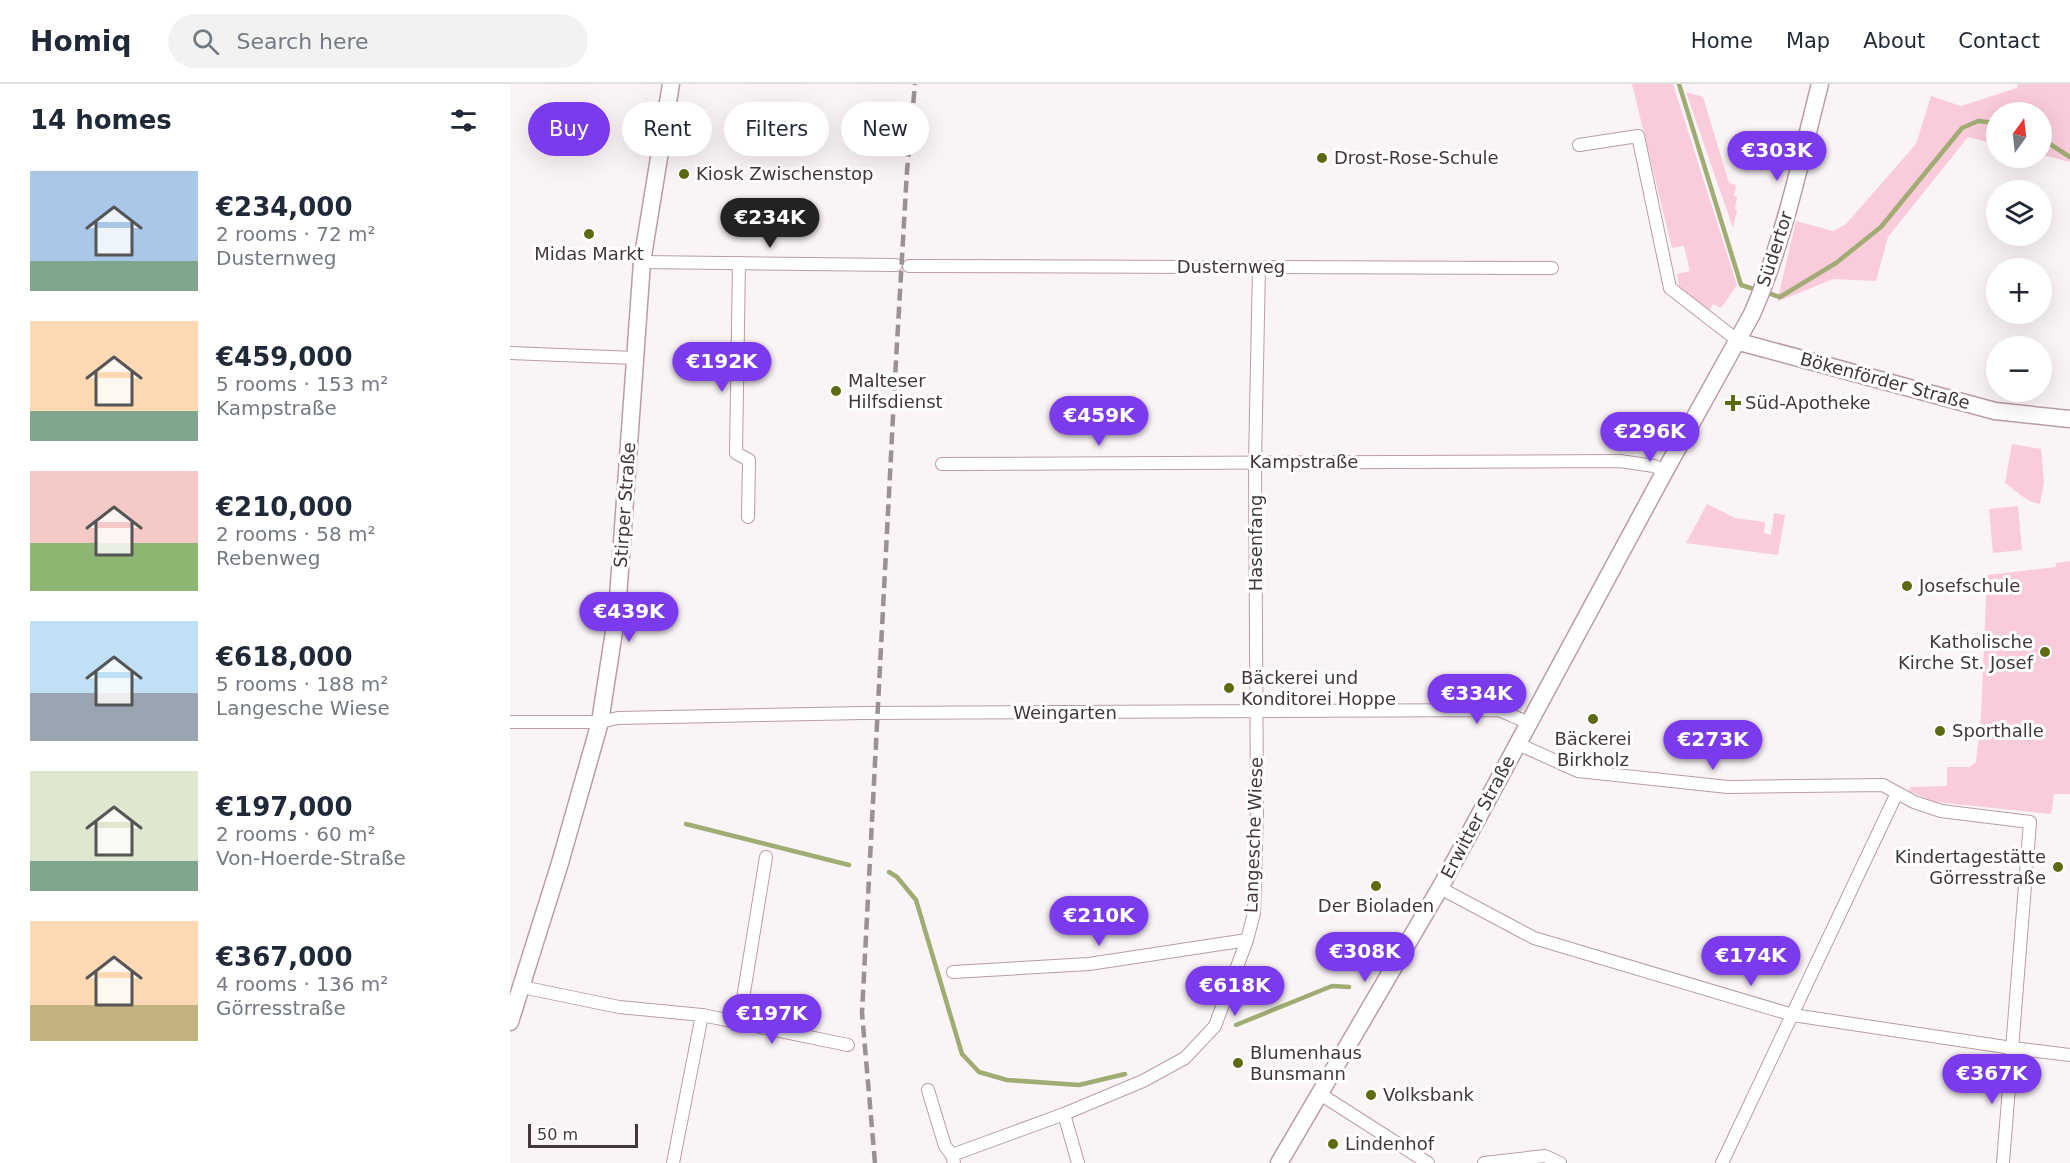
<!DOCTYPE html>
<html lang="en">
<head>
<meta charset="utf-8">
<style>
	body { margin:0; font-family:"DejaVu Sans",sans-serif; background:#f2f2f3; color:#1f2937; height:100vh; display:flex; flex-direction:column; font-size:22px; white-space:nowrap }
	* { box-sizing:border-box; margin:0 }
	p { font-size:20px; color:#747a83 }
	.icon { flex:none; width:33px; height:33px; fill:none; stroke:currentColor; stroke-width:2; stroke-linecap:round; stroke-linejoin:round }
	.map { position:relative; flex:1; overflow:hidden }
	.drawer { display:flex; flex-direction:column; background:#fff; width:510px }
	.drawer>* { flex:none }
	.hud { position:absolute; left:18px; top:18px; width:570px; height:54px; display:flex; gap:12px }
	.needle { width:39px; rotate:15deg }
	.buttons { position:absolute; left:1476px; top:18px; display:grid; gap:12px }
	.buttons a { display:grid; place-items:center; width:66px; height:66px; border-radius:50%; background:#fff; box-shadow:0 6px 24px #0002; font-size:30px }
	.scale { position:absolute; left:18px; bottom:15px; width:110px; box-sizing:border-box; padding-left:6px; border:3px solid #44373b; border-top:0; font-size:16px; line-height:21px; white-space:nowrap; color:#44373b; -webkit-text-stroke:4px #fff; paint-order:stroke }
	.price { position:absolute; translate:-50% -51px; padding:0 14px; border-radius:21px; background:#7c3aed; color:#fff; font-size:20px; line-height:39px; filter:drop-shadow(0 2px 3px #0008) }
	.price::after { content:''; position:absolute; left:50%; top:36px; width:18px; height:14px; margin-left:-9px; background:inherit; clip-path:polygon(0 0,100% 0,50% 100%) }
	.price.on { background:#222; color:#fff }
	ul { padding:0; list-style:none }
	li { display:flex; align-items:center; gap:18px; height:150px; padding:0 30px }
	li span { display:grid; place-items:center; flex:none; width:168px; height:120px; border-radius:0px; color:#555 }
	li>.icon { margin-inline-start:auto }
	span .icon { width:72px; height:72px; fill:#fffc; stroke-width:1 }
	li b { font-size:26px }
	h2 { display:flex; justify-content:space-between; align-items:center; height:72px; padding:0 30px; font-size:26px }
	.tag { padding:0 21px; border-radius:27px; background:#fff; box-shadow:0 6px 24px #0002; font-size:21px; line-height:54px }
	.tag.on { background:#7c3aed; color:#fff }
	header { display:flex; align-items:center; gap:36px; box-sizing:border-box; height:84px; padding:0 30px; background:#fff; border-bottom:2px solid #e0e1e3 }
	header strong { font-size:28px }
	nav { display:flex; gap:33px; margin-inline-start:auto; font-size:21px }
	.search { width:420px; height:54px; background:#f2f2f3; display:flex; align-items:center; gap:15px; box-sizing:border-box; padding:0 21px; border-radius:33px; color:#747a83; font-size:22px }
	main { display:flex; flex:1; min-height:0 }
	.map>svg:first-child { display:block }
	.green { fill:#facbda }
	.lines { fill:none; stroke-linecap:round; stroke-linejoin:round }
	.stream { stroke:#a0ac73; stroke-width:4.5 }
	.street-casing { stroke:#bb9ca6; stroke-width:14 }
	.secondary-casing { stroke:#bb9ca6; stroke-width:19 }
	.street { stroke:#fff; stroke-width:12 }
	.secondary { stroke:#fff; stroke-width:16 }
	.rail { stroke:#9b9093; stroke-width:4.5; stroke-dasharray:12 6; stroke-linecap:butt }
	.poi-dot { fill:#5d6a12; stroke:#fff; stroke-width:2 }
	.labels { text-anchor:middle; stroke-width:6; stroke-linejoin:round; paint-order:stroke }
	.poi-label { font-size:18px; fill:#44373b; stroke:#fff; text-anchor:start }
	.street-label { font-size:18px; fill:#44373b; stroke:#fff }
</style>
</head>
<body>
<header>
<strong>Homiq</strong>
<div class="search"><svg class="icon" aria-label="search" viewBox="0 0 24 24"><circle cx="10" cy="10" r="6"/><path d="M15 15l6 6"/></svg>Search here</div>
<nav><a>Home</a><a>Map</a><a>About</a><a>Contact</a></nav>
</header>
<main>
<section class="drawer">
<h2>14 homes<svg class="icon" aria-label="filters" viewBox="0 0 24 24"><path d="M4 7h16M4 17h16"/><circle cx="9" cy="7" r="2"/><circle cx="15" cy="17" r="2"/></svg></h2>
<ul>
<li><span style="background:linear-gradient(#a9c7e8 75%,#7fa58c 0)"><svg class="icon" aria-label="home" viewBox="0 0 24 24"><path d="M3 11l9-7 9 7M6 9v11h12V9"/></svg></span><div><b>€234,000</b><p>2 rooms · 72 m²</p><p>Dusternweg</p></div></li>
<li><span style="background:linear-gradient(#ffd9b3 75%,#7fa58c 0)"><svg class="icon" aria-label="home" viewBox="0 0 24 24"><path d="M3 11l9-7 9 7M6 9v11h12V9"/></svg></span><div><b>€459,000</b><p>5 rooms · 153 m²</p><p>Kampstraße</p></div></li>
<li><span style="background:linear-gradient(#f6c9c9 60%,#8fb573 0)"><svg class="icon" aria-label="home" viewBox="0 0 24 24"><path d="M3 11l9-7 9 7M6 9v11h12V9"/></svg></span><div><b>€210,000</b><p>2 rooms · 58 m²</p><p>Rebenweg</p></div></li>
<li><span style="background:linear-gradient(#bfe0f5 60%,#9aa5b1 0)"><svg class="icon" aria-label="home" viewBox="0 0 24 24"><path d="M3 11l9-7 9 7M6 9v11h12V9"/></svg></span><div><b>€618,000</b><p>5 rooms · 188 m²</p><p>Langesche Wiese</p></div></li>
<li><span style="background:linear-gradient(#dfe7d0 75%,#7fa58c 0)"><svg class="icon" aria-label="home" viewBox="0 0 24 24"><path d="M3 11l9-7 9 7M6 9v11h12V9"/></svg></span><div><b>€197,000</b><p>2 rooms · 60 m²</p><p>Von-Hoerde-Straße</p></div></li>
<li><span style="background:linear-gradient(#ffd9b3 70%,#c2b280 0)"><svg class="icon" aria-label="home" viewBox="0 0 24 24"><path d="M3 11l9-7 9 7M6 9v11h12V9"/></svg></span><div><b>€367,000</b><p>4 rooms · 136 m²</p><p>Görresstraße</p></div></li>
</ul>
</section>
<div class="map">
<svg width="1560" height="1079" viewBox="0 0 1560 1079">
	<rect width="100%" height="100%" fill="#fbf4f6"/>
	<g class="green">
		<polygon points="1122,0 1163,0 1227,201 1211,224 1203,220 1199,227 1169,202 1167,190 1180,187 1174,162 1162,164"/>
		<polygon points="1508,0 1560,0 1560,78 1532,71 1532,28 1486,28 1486,60 1458,53 1378,153 1366,197 1323,195 1267,218 1286,137 1323,147 1336,140 1406,60 1421,12 1451,22 1507,4"/>
		<polygon points="1176,8 1193,13 1219,99 1226,101 1224,112 1227,113 1225,125 1227,126 1223,144"/>
		<path d="M1502 360 1531 365 1534 398 1530 420C1516 418 1507 407 1495 399Z"/>
		<polygon points="1197,420 1225,434 1255,438 1254,449 1261,451 1264,429 1275,431 1268,471 1176,459"/>
		<polygon points="1508,422 1512,466 1483,469 1479,425"/>
		<polygon points="1560,477 1560,710 1544,710 1541,730 1425,718 1399,707 1400,703 1437,702 1437,683 1460,683 1466,678 1471,632 1477,491 1546,483 1546,479"/>
	</g>
	<g class="lines">
		<g class="stream">
			<polyline points="1169,0 1231,201 1247,206"/>
			<polyline points="1532,55 1560,73"/>
			<polyline points="1255,208 1270,213 1326,179 1371,143 1452,44 1468,37 1486,39"/>
			<polyline points="176,740 339,781"/>
			<polyline points="379,788 387,793 406,816 452,970 469,988 497,996 569,1001 615,990"/>
			<polyline points="726,941 822,902 839,903"/>
		</g>
		<defs>
			<g id="street">
				<polyline points="1069,61 1128,52 1160,204 1227,256"/>
				<polyline points="132,178 386,181"/>
				<polyline points="229,179 226,369 239,376 238,433"/>
				<polyline points="399,182 1042,184"/>
				<polyline points="0,269 125,274"/>
				<polyline points="432,380 1110,377 1144,382 1155,387"/>
				<polyline points="0,638 90,638 108,634 353,629 989,626 1019,639"/>
				<polyline points="1008,660 1068,687 1218,703 1373,701 1404,718 1431,727 1520,738 1493,1079"/>
				<polyline points="930,804 1024,854 1283,931 1502,964 1560,971"/>
				<polyline points="443,888 579,880 737,856"/>
				<polyline points="12,903 109,923 192,931 163,1079"/>
				<polyline points="192,931 338,961"/>
				<polyline points="229,939 256,773"/>
				<polyline points="418,1006 435,1062 442,1071"/>
				<polyline points="810,1010 918,1079"/>
				<polyline points="554,1030 568,1079"/>
				<polyline points="444,1079 442,1071 554,1030 633,997 675,974 705,942 737,856 744,829 747,724 745,378 749,183"/>
				<polyline points="974,1079 1035,1072 1050,1079"/>
				<polyline points="1212,1079 1387,709"/>
			</g>
			<g id="secondary">
				<polyline points="1227,256 1233,259 1485,327 1560,335"/>
				<polyline points="0,938 50,779 90,638 107,528 132,178 161,0"/>
				<path d="M769 1079 930 804 1155 387 1242 230C1274 157 1290 78 1310 0"/>
			</g>
		</defs>
		<use href="#street" class="street-casing"/>
		<use href="#secondary" class="secondary-casing"/>
		<use href="#street" class="street"/>
		<use href="#secondary" class="secondary"/>
		<polyline class="rail" points="365,1079 352,929 385,294 397,87 405,0"/>
	</g>
	<g class="poi-dot">
		<circle cx="812" cy="74" r="6"/>
		<circle cx="174" cy="90" r="6"/>
		<circle cx="79" cy="150" r="6"/>
		<circle cx="326" cy="307" r="6"/>
		<path d="M1220 310h6v6h6v6h-6v6h-6v-6h-6v-6h6z"/>
		<circle cx="1397" cy="502" r="6"/>
		<circle cx="1535" cy="568" r="6"/>
		<circle cx="719" cy="604" r="6"/>
		<circle cx="1083" cy="635" r="6"/>
		<circle cx="1430" cy="647" r="6"/>
		<circle cx="1548" cy="783" r="6"/>
		<circle cx="866" cy="802" r="6"/>
		<circle cx="728" cy="979" r="6"/>
		<circle cx="861" cy="1011" r="6"/>
		<circle cx="823" cy="1060" r="6"/>
	</g>
	<g class="labels">
		<g class="poi-label">
			<text x="824" y="80">Drost-Rose-Schule</text>
			<text x="186" y="96">Kiosk Zwischenstop</text>
			<text x="79" y="176" text-anchor="middle">Midas Markt</text>
			<text x="338" y="303">Malteser<tspan x="338" dy="21">Hilfsdienst</tspan></text>
			<text x="1235" y="325">Süd-Apotheke</text>
			<text x="1409" y="508">Josefschule</text>
			<text x="1523" y="564" text-anchor="end">Katholische<tspan x="1523" dy="21">Kirche St. Josef</tspan></text>
			<text x="731" y="600">Bäckerei und<tspan x="731" dy="21">Konditorei Hoppe</tspan></text>
			<text x="1442" y="653">Sporthalle</text>
			<text x="1083" y="661" text-anchor="middle">Bäckerei<tspan x="1083" dy="21">Birkholz</tspan></text>
			<text x="1536" y="779" text-anchor="end">Kindertagestätte<tspan x="1536" dy="21">Görresstraße</tspan></text>
			<text x="866" y="828" text-anchor="middle">Der Bioladen</text>
			<text x="740" y="975">Blumenhaus<tspan x="740" dy="21">Bunsmann</tspan></text>
			<text x="873" y="1017">Volksbank</text>
			<text x="835" y="1066">Lindenhof</text>
		</g>
		<g class="street-label">
			<text transform="translate(1265 165) rotate(-72)" y="6">Südertor</text>
			<text x="721" y="189">Dusternweg</text>
			<text transform="translate(1375 297) rotate(15)" y="6">Bökenförder Straße</text>
			<text x="794" y="384">Kampstraße</text>
			<text transform="translate(115 421) rotate(-86)" y="6">Stirper Straße</text>
			<text transform="translate(746 459) rotate(-90)" y="6">Hasenfang</text>
			<text x="555" y="635">Weingarten</text>
			<text transform="translate(968 733) rotate(-62)" y="6">Erwitter Straße</text>
			<text transform="translate(744 751) rotate(-88)" y="6">Langesche Wiese</text>
		</g>
	</g>
</svg>
<div class="buttons">
<a><svg class="needle" viewBox="-14 -14 28 28"><path d="M0-13l5 13h-10z" fill="#e53935"/><path d="M0 13l5-13h-10z" fill="#747a83"/></svg></a>
<a><svg class="icon" aria-label="layers" viewBox="0 0 24 24"><path d="M12 4l9 5-9 5-9-5zM3 14l9 5 9-5"/></svg></a>
<a>+</a>
<a>−</a>
</div>
<div class="scale">50 m</div>
<b class="price" style="left:1267px;top:98px">€303K</b>
<b class="price on" style="left:260px;top:165px">€234K</b>
<b class="price" style="left:212px;top:309px">€192K</b>
<b class="price" style="left:589px;top:363px">€459K</b>
<b class="price" style="left:1140px;top:379px">€296K</b>
<b class="price" style="left:119px;top:559px">€439K</b>
<b class="price" style="left:967px;top:641px">€334K</b>
<b class="price" style="left:1203px;top:687px">€273K</b>
<b class="price" style="left:589px;top:863px">€210K</b>
<b class="price" style="left:855px;top:899px">€308K</b>
<b class="price" style="left:1241px;top:903px">€174K</b>
<b class="price" style="left:725px;top:933px">€618K</b>
<b class="price" style="left:262px;top:961px">€197K</b>
<b class="price" style="left:1482px;top:1021px">€367K</b>
<div class="hud">
<a class="tag on">Buy</a>
<a class="tag">Rent</a>
<a class="tag">Filters</a>
<a class="tag">New</a>
</div>
</div>
</main>
</body>
</html>
